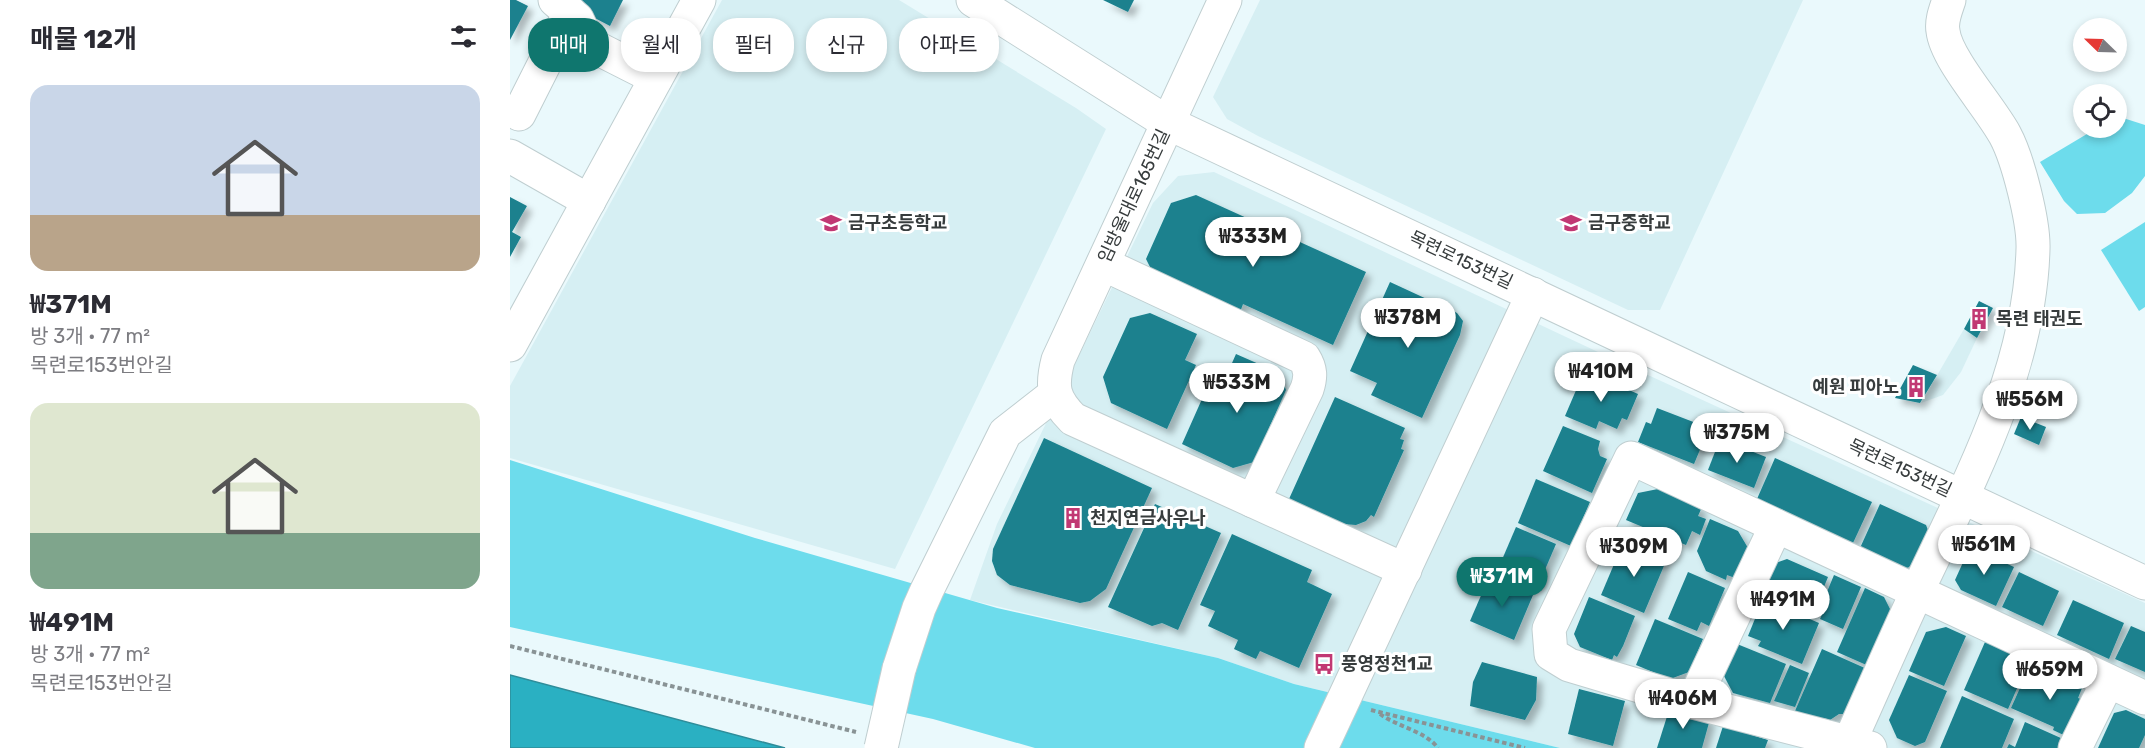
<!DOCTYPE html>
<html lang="ko">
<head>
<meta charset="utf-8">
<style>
	body { margin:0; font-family:Rubik,"Noto Sans KR",sans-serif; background:#f2f2f3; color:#2b2b33; height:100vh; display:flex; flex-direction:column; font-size:22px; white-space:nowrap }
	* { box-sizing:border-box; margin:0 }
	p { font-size:20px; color:#7c7c81 }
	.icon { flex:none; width:33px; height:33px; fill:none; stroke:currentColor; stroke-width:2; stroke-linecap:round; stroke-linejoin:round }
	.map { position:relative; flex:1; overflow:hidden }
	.panel { display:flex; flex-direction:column; background:#fff; width:510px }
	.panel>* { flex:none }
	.guide { position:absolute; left:18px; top:18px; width:570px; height:54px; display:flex; gap:12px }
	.needle { width:39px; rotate:293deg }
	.buttons { position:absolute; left:1563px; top:18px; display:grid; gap:12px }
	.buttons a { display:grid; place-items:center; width:54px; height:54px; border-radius:50%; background:#fff; box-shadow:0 3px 9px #0003; font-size:30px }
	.price { position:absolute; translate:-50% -51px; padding:0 14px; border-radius:21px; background:#fff; color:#222; font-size:20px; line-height:39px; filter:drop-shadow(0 2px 3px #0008) }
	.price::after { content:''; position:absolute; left:50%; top:36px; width:18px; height:14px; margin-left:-9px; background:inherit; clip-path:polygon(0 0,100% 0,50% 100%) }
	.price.selected { background:#0f766e; color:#fff }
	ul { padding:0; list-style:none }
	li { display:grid; align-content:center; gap:12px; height:318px; padding:0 30px }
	li span { display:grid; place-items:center; height:186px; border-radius:18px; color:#555 }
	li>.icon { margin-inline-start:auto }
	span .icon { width:108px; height:108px; fill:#fffc; stroke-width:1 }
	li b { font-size:26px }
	h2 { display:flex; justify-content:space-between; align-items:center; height:72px; padding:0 30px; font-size:26px }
	.pill { padding:0 21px; border-radius:24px; background:#fff; box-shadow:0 3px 9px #0003; font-size:21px; line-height:54px }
	.pill.selected { background:#0f766e; color:#fff }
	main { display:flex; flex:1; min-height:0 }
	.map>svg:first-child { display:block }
	.built { fill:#d6eff3 }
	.green { fill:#6ddcec }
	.water { fill:#2ab0c2; stroke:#2e8d9a; stroke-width:1.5 }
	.building { fill:#1a818e; filter:url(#shadow) }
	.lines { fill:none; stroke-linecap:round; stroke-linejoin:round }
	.minor-casing { stroke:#bfced0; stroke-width:35 }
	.path { stroke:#899395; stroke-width:4; stroke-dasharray:4.5 3; stroke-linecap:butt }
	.minor { stroke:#fff; stroke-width:33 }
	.minor-bridge-casing { stroke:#bfced0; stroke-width:35; stroke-linecap:butt }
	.minor-bridge { stroke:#fff; stroke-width:33 }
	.labels { text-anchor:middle; stroke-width:6; stroke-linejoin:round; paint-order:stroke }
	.street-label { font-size:18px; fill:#373c3d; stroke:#fff }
	.poi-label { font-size:18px; font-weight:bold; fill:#373c3d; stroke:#fff; text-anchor:start }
</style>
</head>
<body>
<main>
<section class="panel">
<h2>매물 12개<svg class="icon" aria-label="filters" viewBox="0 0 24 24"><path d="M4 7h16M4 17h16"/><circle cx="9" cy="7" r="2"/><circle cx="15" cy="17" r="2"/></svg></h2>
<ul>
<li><span style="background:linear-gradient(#c9d6e8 70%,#b9a48a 0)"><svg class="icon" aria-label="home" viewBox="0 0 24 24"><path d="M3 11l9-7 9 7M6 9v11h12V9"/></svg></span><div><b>₩371M</b><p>방 3개 · 77 m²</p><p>목련로153번안길</p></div></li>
<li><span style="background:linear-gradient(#dfe7d0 70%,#7fa58c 0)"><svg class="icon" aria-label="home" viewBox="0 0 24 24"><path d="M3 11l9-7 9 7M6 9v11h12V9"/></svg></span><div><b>₩491M</b><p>방 3개 · 77 m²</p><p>목련로153번안길</p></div></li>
</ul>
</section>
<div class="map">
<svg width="1635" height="748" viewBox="0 0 1635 748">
	<defs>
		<filter id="shadow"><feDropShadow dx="5.5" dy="5.5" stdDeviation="3" flood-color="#0004"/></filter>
	</defs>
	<rect width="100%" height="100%" fill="#eaf9fc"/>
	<g class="built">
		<polygon points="212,0 389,0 566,108 596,129 385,569 0,458 0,386"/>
		<polygon points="750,0 1293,0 1150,310 1118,310 748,136 717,119 703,97"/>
		<polygon points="704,172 1103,359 1635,603 1635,748 1050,748 784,684 708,658 460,600 487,524 643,203 668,176"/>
		<polygon points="1454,329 1467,338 1451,372 1433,395 1411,403"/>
	</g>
	<g class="green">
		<polygon points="1610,117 1635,125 1635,176 1622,193 1595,213 1567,214 1554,201 1530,162 1587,128 1606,128 1607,118"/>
		<polygon points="1635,222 1635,307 1629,311 1591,250"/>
		<polygon points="0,460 245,538 487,608 708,658 784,684 1050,748 525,748 423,719 0,627"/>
	</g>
	<polygon class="water" points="0,675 275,748 0,748"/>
	<g class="building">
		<polygon points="0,0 6,0 18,6 0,40"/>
		<polygon points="63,0 113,0 100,26 60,5"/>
		<polygon points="593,0 624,0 618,12"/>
		<polygon points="686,195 856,272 823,345 733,304 729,315 645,277 636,259 661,203"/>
		<polygon points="0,197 17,206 2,232 11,237 0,257"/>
		<polygon points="880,282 947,313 953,321 950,335 912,418 861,395 867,383 840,371"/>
		<polygon points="1469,301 1483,308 1467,338 1454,329"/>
		<polygon points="640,313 687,334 675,360 686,365 657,429 601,403 593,377 620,318"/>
		<polygon points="726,354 769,373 776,390 744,462 723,468 672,444 696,390 711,388"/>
		<polygon points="1403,365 1427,375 1410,403 1385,398"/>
		<polygon points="1085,375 1128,394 1117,420 1112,418 1107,429 1089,421 1086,429 1055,416 1070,381"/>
		<polygon points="825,397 895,428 890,439 894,440 891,449 894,450 864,517 861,515 856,521 846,525 834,524 779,499"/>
		<polygon points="1147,408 1199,428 1184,464 1128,442 1136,422 1141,424"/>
		<polygon points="1511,417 1536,427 1529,445 1504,434"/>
		<polygon points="1053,426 1090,441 1088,449 1090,456 1097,459 1082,493 1033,471"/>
		<polygon points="534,438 642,488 596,589 580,601 570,603 500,585 487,575 482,561 483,549"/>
		<polygon points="1210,439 1256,457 1244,488 1198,470"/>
		<polygon points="1265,458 1362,502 1343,543 1247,499"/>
		<polygon points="1026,479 1080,502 1061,546 1008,523"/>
		<polygon points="1148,489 1192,507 1188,516 1196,519 1190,535 1182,531 1176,545 1116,520 1128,493"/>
		<polygon points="645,504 711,533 668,630 652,623 642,626 598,607"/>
		<polygon points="1370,504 1416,525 1421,538 1410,561 1395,569 1350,548"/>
		<polygon points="1200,519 1228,531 1238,548 1225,578 1217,575 1216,580 1196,571 1187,551"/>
		<polygon points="1006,527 1046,544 1028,586 988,569"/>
		<polygon points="722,534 802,570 797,582 822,594 789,668 750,651 746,659 724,649 728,640 698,626 705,611 690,605"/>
		<polygon points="1113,543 1156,561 1134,613 1091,595"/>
		<polygon points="1460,547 1504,567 1486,606 1451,590 1445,580"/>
		<polygon points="1277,559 1318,577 1309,599 1313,601 1308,612 1248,587 1257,566"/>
		<polygon points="1178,572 1215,588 1199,626 1191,622 1187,631 1158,619"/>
		<polygon points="1509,572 1549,591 1533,626 1492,607"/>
		<polygon points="1324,575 1351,587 1333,629 1310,619 1318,601 1314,599"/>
		<polygon points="979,577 1023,595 1004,640 960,621"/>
		<polygon points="1355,588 1374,597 1381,611 1361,667 1327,652"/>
		<polygon points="1079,597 1125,616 1113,646 1107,657 1104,655 1102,660 1070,647 1064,634"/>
		<polygon points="1253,599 1309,623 1292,664 1248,646 1251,641 1238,636"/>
		<polygon points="1563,600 1614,623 1599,659 1547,635"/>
		<polygon points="1145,619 1193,639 1179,672 1160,679 1126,665"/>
		<polygon points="1621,626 1635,632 1635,672 1605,659"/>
		<polygon points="1436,627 1456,636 1434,686 1399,671 1416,632"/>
		<polygon points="1475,642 1519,661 1498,709 1454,690"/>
		<polygon points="1227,644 1276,664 1260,703 1223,693 1214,676"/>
		<polygon points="1312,649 1357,669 1338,714 1329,714 1320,720 1314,718 1307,721 1285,711"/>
		<polygon points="972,662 1027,677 1026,700 1015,720 960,706 963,682"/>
		<polygon points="1280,665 1299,673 1285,707 1264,701"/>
		<polygon points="1519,668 1525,671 1526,668 1572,688 1568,698 1576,701 1560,738 1543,730 1544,727 1501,708"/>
		<polygon points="1399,675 1437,691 1415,742 1405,746 1387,738 1379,720"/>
		<polygon points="1069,689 1115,701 1103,746 1058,734"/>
		<polygon points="1452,696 1504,719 1492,748 1430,748"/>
		<polygon points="1160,707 1200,719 1192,748 1147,748"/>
		<polygon points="1616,710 1635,719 1635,735 1629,748 1588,748 1604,713"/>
		<polygon points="1515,722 1553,739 1549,748 1497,748 1499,744 1505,747"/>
		<polygon points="1213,726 1258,740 1255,748 1206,748"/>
	</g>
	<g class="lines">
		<defs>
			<g id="minor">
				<polyline points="45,0 67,19 79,44 146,78"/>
				<polyline points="463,0 658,123 1635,583"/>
				<path d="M715 0 548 360C541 387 543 399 563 419L895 570"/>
				<polyline points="9,114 60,13"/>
				<polyline points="0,156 79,201"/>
				<path d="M593 264 794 358C801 369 801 377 797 389L743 501"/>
				<polyline points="0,345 189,0"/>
				<polyline points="389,669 409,608 417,590 495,433 545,394"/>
				<polyline points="1183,702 1266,526"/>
				<path d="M1339 743C1364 688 1388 632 1414 577 1463 474 1520 366 1523 249 1524 222 1508 159 1495 135 1480 107 1436 59 1433 31 1431 21 1436 9 1439 0"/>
				<polyline points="811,748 1023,294"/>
				<polyline points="1360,748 1183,702 1059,665 1041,654 1039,629 1121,458 1635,698"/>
				<polyline points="1565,748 1598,681"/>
			</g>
		</defs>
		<use href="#minor" class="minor-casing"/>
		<g class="path">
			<polyline points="0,646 346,732"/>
			<polyline points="861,710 1015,748"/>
			<path d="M870 714C888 727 915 731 928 748"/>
		</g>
		<use href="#minor" class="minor"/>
		<defs>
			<polyline id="minor-bridge" points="371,748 389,669"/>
		</defs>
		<use href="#minor-bridge" class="minor-bridge-casing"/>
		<use href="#minor-bridge" class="minor-bridge"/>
	</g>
	<defs>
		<symbol id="school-bare" viewBox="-9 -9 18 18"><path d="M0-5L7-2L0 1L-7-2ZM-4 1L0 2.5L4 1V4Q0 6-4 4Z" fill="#c13873" stroke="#fff" stroke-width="2.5" paint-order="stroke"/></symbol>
		<symbol id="building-bare" viewBox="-9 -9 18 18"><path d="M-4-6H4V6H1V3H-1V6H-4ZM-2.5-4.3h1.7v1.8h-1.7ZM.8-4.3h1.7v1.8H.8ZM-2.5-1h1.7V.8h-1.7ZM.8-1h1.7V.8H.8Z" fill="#c13873" stroke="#fff" stroke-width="2.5" paint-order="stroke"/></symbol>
		<symbol id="bus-bare" viewBox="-9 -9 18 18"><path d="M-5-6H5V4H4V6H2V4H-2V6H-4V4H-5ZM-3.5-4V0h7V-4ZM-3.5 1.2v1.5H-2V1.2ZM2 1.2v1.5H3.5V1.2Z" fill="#c13873" stroke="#fff" stroke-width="2.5" paint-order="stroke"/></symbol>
	</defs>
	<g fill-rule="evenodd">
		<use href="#school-bare" x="306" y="208" width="30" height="30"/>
		<use href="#school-bare" x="1046" y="208" width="30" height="30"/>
		<use href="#building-bare" x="1454" y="304" width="30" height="30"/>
		<use href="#building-bare" x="1391" y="372" width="30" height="30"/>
		<use href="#building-bare" x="548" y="503" width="30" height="30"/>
		<use href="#bus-bare" x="799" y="649" width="30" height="30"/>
	</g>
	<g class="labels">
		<g class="street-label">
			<text transform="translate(624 196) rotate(-65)" y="6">임방울대로165번길</text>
			<text transform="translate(951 260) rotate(25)" y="6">목련로153번길</text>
			<text transform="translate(1390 468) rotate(25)" y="6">목련로153번길</text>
		</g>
		<g class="poi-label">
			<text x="338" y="229">금구초등학교</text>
			<text x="1078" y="229">금구중학교</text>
			<text x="1486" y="325">목련 태권도</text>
			<text x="1389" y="393" text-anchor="end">예원 피아노</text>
			<text x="580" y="524">천지연금사우나</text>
			<text x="831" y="670">풍영정천1교</text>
		</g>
	</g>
</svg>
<div class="buttons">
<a><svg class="needle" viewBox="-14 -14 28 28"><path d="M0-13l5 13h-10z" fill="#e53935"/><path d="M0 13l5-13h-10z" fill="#7c7c81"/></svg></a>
<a><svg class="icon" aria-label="locate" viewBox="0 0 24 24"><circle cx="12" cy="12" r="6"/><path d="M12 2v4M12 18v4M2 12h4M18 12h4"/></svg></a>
</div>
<b class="price" style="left:743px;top:268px">₩333M</b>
<b class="price" style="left:898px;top:349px">₩378M</b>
<b class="price" style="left:1091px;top:403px">₩410M</b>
<b class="price" style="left:727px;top:414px">₩533M</b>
<b class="price" style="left:1520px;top:431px">₩556M</b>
<b class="price" style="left:1227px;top:464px">₩375M</b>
<b class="price" style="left:1474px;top:576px">₩561M</b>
<b class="price" style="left:1124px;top:578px">₩309M</b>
<b class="price selected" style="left:992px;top:608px">₩371M</b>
<b class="price" style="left:1273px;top:631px">₩491M</b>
<b class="price" style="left:1540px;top:701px">₩659M</b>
<b class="price" style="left:1173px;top:730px">₩406M</b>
<div class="guide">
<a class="pill selected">매매</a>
<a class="pill">월세</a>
<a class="pill">필터</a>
<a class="pill">신규</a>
<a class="pill">아파트</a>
</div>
</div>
</main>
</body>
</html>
